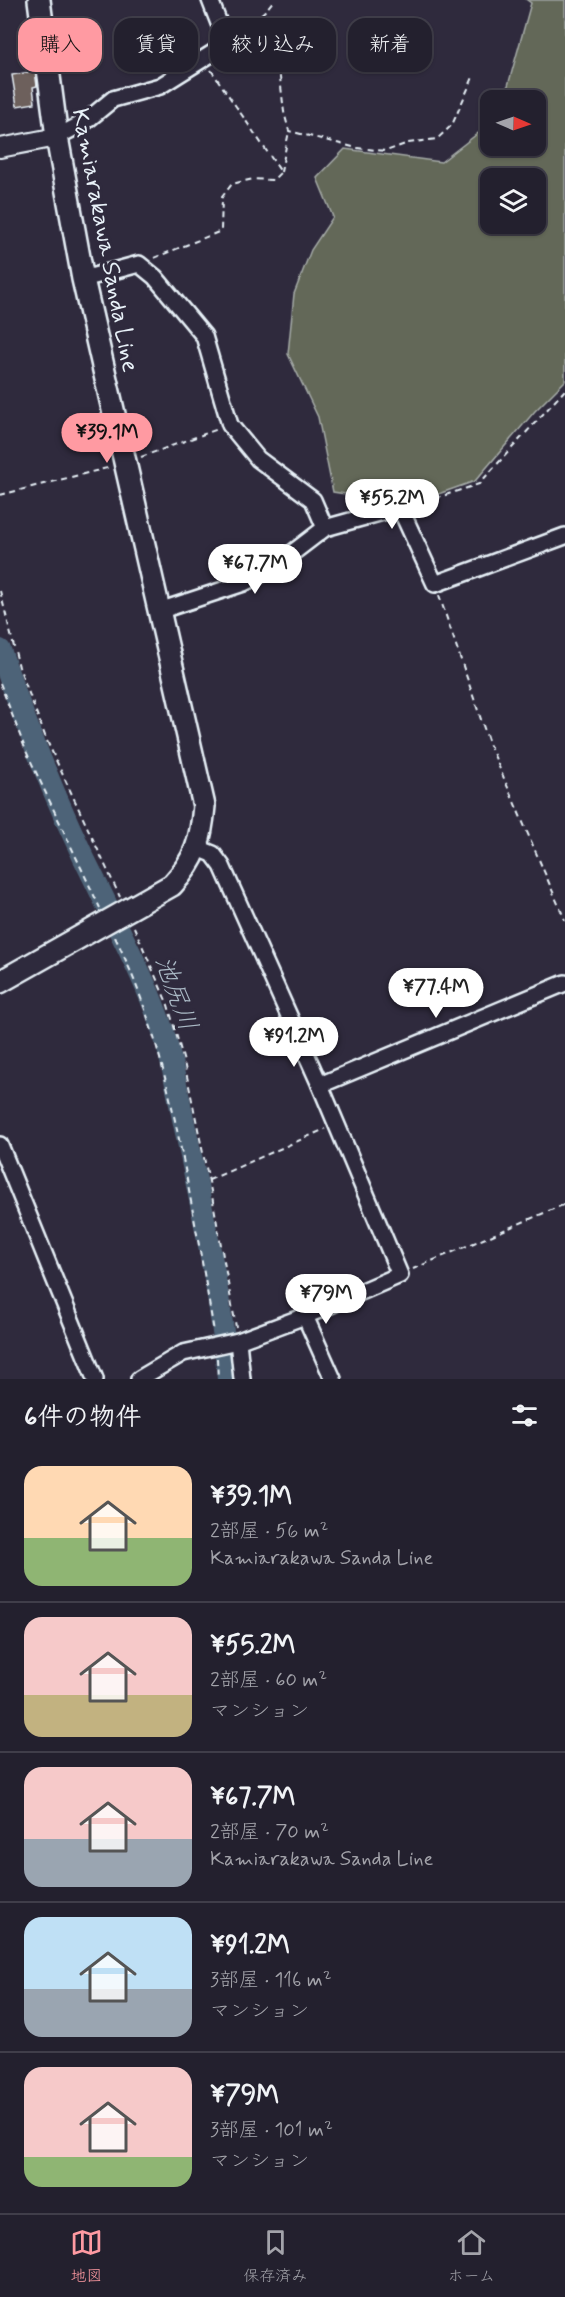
<!DOCTYPE html>
<html lang="ja">
<head>
<meta charset="utf-8">
<style>
	body { margin:0; font-family:Mynerve,"Klee One",sans-serif; background:#2f2d3a; color:#f1f3f6; height:100vh; display:flex; flex-direction:column; font-size:22px; white-space:nowrap }
	* { box-sizing:border-box; margin:0 }
	p { font-size:20px; color:#a3a3aa }
	.icon { flex:none; width:33px; height:33px; fill:none; stroke:currentColor; stroke-width:2; stroke-linecap:round; stroke-linejoin:round }
	.map { position:relative; height:1379px; overflow:hidden }
	.side { display:flex; flex-direction:column; background:#23202e; flex:1 }
	.side>* { flex:none }
	.hud { position:absolute; left:18px; top:18px; width:530px; height:54px; display:flex; gap:12px }
	.needle { width:39px; rotate:92deg }
	.tools { position:absolute; left:480px; top:90px; display:grid; gap:12px }
	.tools a { display:grid; place-items:center; width:66px; height:66px; border-radius:12px; background:#23202e; box-shadow:0 2px 4px #0004,0 0 0 2px #403e4a; font-size:30px }
	.price { position:absolute; translate:-50% -51px; padding:0 14px; border-radius:21px; background:#fff; color:#222; font-size:20px; line-height:39px; filter:drop-shadow(0 2px 3px #0008) }
	.price::after { content:''; position:absolute; left:50%; top:36px; width:18px; height:14px; margin-left:-9px; background:inherit; clip-path:polygon(0 0,100% 0,50% 100%) }
	.price.active { background:#ff9aa2; color:#111 }
	ul { padding:0; list-style:none }
	li { display:flex; align-items:center; gap:18px; height:150px; padding:0 24px }
	li+li { border-top:2px solid #403e4a }
	li span { display:grid; place-items:center; flex:none; width:168px; height:120px; border-radius:18px; color:#555 }
	li>.icon { margin-inline-start:auto }
	span .icon { width:72px; height:72px; fill:#fffc; stroke-width:1 }
	li b { font-size:26px }
	h2 { display:flex; justify-content:space-between; align-items:center; height:72px; padding:0 24px; font-size:26px }
	.chip { padding:0 21px; border-radius:18px; background:#23202e; box-shadow:0 2px 4px #0004,0 0 0 2px #403e4a; font-size:21px; line-height:54px }
	.chip.active { background:#ff9aa2; color:#111 }
	.dock { display:flex; justify-content:space-around; align-items:center; height:84px; border-top:2px solid #403e4a; background:#23202e; font-size:16px; color:#a3a3aa }
	.dock a { display:grid; justify-items:center; gap:3px }
	.dock .active { color:#ff9aa2 }
	.map>svg:first-child { display:block }
	.green { fill:#636759; stroke:#a6aca8; stroke-width:1.5; fill-rule:evenodd }
	.lines { fill:none; stroke-linecap:round; stroke-linejoin:round }
	.river { stroke:#4d6478; stroke-width:22 }
	.building { fill:#6d605b; stroke:#e8f1f8; stroke-width:1.5 }
	.minor-casing { stroke:#e8f1f8; stroke-width:20 }
	.tertiary-casing { stroke:#e8f1f8; stroke-width:22 }
	.secondary-casing { stroke:#e8f1f8; stroke-width:26 }
	.path { stroke:#e8f1f8; stroke-width:2; stroke-dasharray:6 4.5; stroke-linecap:butt }
	.minor { stroke:#2f2a3d; stroke-width:15 }
	.tertiary { stroke:#2f2a3d; stroke-width:18 }
	.secondary { stroke:#2f2a3d; stroke-width:21 }
	.labels { text-anchor:middle; stroke-width:6; stroke-linejoin:round; paint-order:stroke }
	.street-label { font-size:24px; fill:#e8f1f8; stroke:#2f2a3d }
	.water-label { font-size:26px; font-style:italic; fill:#aab9c5; stroke:#2f2a3d }
</style>
</head>
<body>
<div class="map">
<svg width="565" height="1379" viewBox="0 0 565 1379">
	<rect width="100%" height="100%" fill="#2f2a3d"/>
	<filter id="ink" filterUnits="userSpaceOnUse"><feTurbulence type="fractalNoise" baseFrequency=".0167" numOctaves="2"/><feDisplacementMap in="SourceGraphic" scale="12" xChannelSelector="R" yChannelSelector="G"/><feConvolveMatrix kernelMatrix="1 2 1 2 8 2 1 2 1" color-interpolation-filters="sRGB"/></filter>
	<g filter="url(#ink)">
		<path class="green" d="M527 0H565V381L535 411 475 481 410 504 333 492 318 417 288 354 294 294 311 250 333 217 317 178 345 149 441 162 490 124V146H536V100H504L531 3ZM490 178H536V224H490Z"/>
		<g class="lines">
			<path class="river" d="M0 650C28 732 60 812 99 889 122 937 148 984 164 1035 174 1067 179 1103 187 1137 203 1214 222 1300 228 1379"/>
		</g>
		<polygon class="building" points="35,71 37,86 33,87 35,103 17,106 12,75"/>
		<g class="lines">
			<defs>
				<g id="minor">
					<polyline points="57,137 85,122 113,99 160,86 227,44 210,0"/>
					<polyline points="83,279 139,264 155,277 204,336 230,425 258,459 313,500 325,528"/>
					<polyline points="159,611 244,583 274,567 325,528 390,510 401,510 435,584 565,536"/>
					<polyline points="320,1085 565,983"/>
					<polyline points="0,1145 95,1379"/>
					<polyline points="305,1316 333,1379"/>
					<polyline points="238,1341 242,1379"/>
					<polyline points="139,1379 183,1353 238,1341 305,1316 400,1275 320,1085 222,866 213,854 198,848"/>
				</g>
				<polyline id="tertiary" points="0,148 57,137"/>
				<path id="secondary" d="M0 982 172 885C196 859 201 841 204 806L83 279 57 137 39 0"/>
			</defs>
			<use href="#minor" class="minor-casing"/>
			<use href="#tertiary" class="tertiary-casing"/>
			<use href="#secondary" class="secondary-casing"/>
			<g class="path">
				<polyline points="237,35 266,10 274,0"/>
				<polyline points="239,49 268,60 279,69 284,112 289,131 357,148 386,151 408,143 437,139 452,125 474,75"/>
				<polyline points="281,172 289,131"/>
				<polyline points="154,258 221,231 222,197 232,184 253,179 273,180 281,172 211,70"/>
				<polyline points="141,457 218,429"/>
				<polyline points="0,495 111,467"/>
				<polyline points="415,505 479,484 565,390"/>
				<polyline points="0,591 19,667 47,741 120,897"/>
				<polyline points="439,595 490,746 565,920"/>
				<polyline points="0,683 26,751 100,908"/>
				<polyline points="134,927 168,1005 184,1062 212,1196 236,1327"/>
				<path d="M115 937C152 1012 169 1088 185 1169 195 1223 205 1277 214 1332"/>
				<polyline points="209,1180 325,1129"/>
				<polyline points="413,1269 565,1204"/>
				<polyline points="217,1358 218,1379"/>
			</g>
			<use href="#minor" class="minor"/>
			<use href="#tertiary" class="tertiary"/>
			<use href="#secondary" class="secondary"/>
		</g>
	</g>
	<g class="labels">
		<g class="street-label">
			<text transform="translate(106 240) rotate(79)" y="8">Kamiarakawa Sanda Line</text>
		</g>
		<g class="water-label">
			<text transform="translate(177 993) rotate(70)" y="9">池尻川</text>
		</g>
	</g>
</svg>
<div class="tools">
<a><svg class="needle" viewBox="-14 -14 28 28"><path d="M0-13l5 13h-10z" fill="#e53935"/><path d="M0 13l5-13h-10z" fill="#a3a3aa"/></svg></a>
<a><svg class="icon" aria-label="layers" viewBox="0 0 24 24"><path d="M12 4l9 5-9 5-9-5zM3 14l9 5 9-5"/></svg></a>
</div>
<b class="price active" style="left:107px;top:464px">¥39.1M</b>
<b class="price" style="left:392px;top:530px">¥55.2M</b>
<b class="price" style="left:255px;top:595px">¥67.7M</b>
<b class="price" style="left:436px;top:1019px">¥77.4M</b>
<b class="price" style="left:294px;top:1068px">¥91.2M</b>
<b class="price" style="left:326px;top:1325px">¥79M</b>
<div class="hud">
<a class="chip active">購入</a>
<a class="chip">賃貸</a>
<a class="chip">絞り込み</a>
<a class="chip">新着</a>
</div>
</div>
<section class="side">
<h2>6件の物件<svg class="icon" aria-label="filters" viewBox="0 0 24 24"><path d="M4 7h16M4 17h16"/><circle cx="9" cy="7" r="2"/><circle cx="15" cy="17" r="2"/></svg></h2>
<ul>
<li><span style="background:linear-gradient(#ffd9b3 60%,#8fb573 0)"><svg class="icon" aria-label="home" viewBox="0 0 24 24"><path d="M3 11l9-7 9 7M6 9v11h12V9"/></svg></span><div><b>¥39.1M</b><p>2部屋 · 56 m²</p><p>Kamiarakawa Sanda Line</p></div></li>
<li><span style="background:linear-gradient(#f6c9c9 65%,#c2b280 0)"><svg class="icon" aria-label="home" viewBox="0 0 24 24"><path d="M3 11l9-7 9 7M6 9v11h12V9"/></svg></span><div><b>¥55.2M</b><p>2部屋 · 60 m²</p><p>マンション</p></div></li>
<li><span style="background:linear-gradient(#f6c9c9 60%,#9aa5b1 0)"><svg class="icon" aria-label="home" viewBox="0 0 24 24"><path d="M3 11l9-7 9 7M6 9v11h12V9"/></svg></span><div><b>¥67.7M</b><p>2部屋 · 70 m²</p><p>Kamiarakawa Sanda Line</p></div></li>
<li><span style="background:linear-gradient(#bfe0f5 60%,#9aa5b1 0)"><svg class="icon" aria-label="home" viewBox="0 0 24 24"><path d="M3 11l9-7 9 7M6 9v11h12V9"/></svg></span><div><b>¥91.2M</b><p>3部屋 · 116 m²</p><p>マンション</p></div></li>
<li><span style="background:linear-gradient(#f6c9c9 75%,#8fb573 0)"><svg class="icon" aria-label="home" viewBox="0 0 24 24"><path d="M3 11l9-7 9 7M6 9v11h12V9"/></svg></span><div><b>¥79M</b><p>3部屋 · 101 m²</p><p>マンション</p></div></li>
</ul>
</section>
<nav class="dock">
<a class="active"><svg class="icon" aria-label="map" viewBox="0 0 24 24"><path d="M3 6l6-2 6 2 6-2v14l-6 2-6-2-6 2zM9 4v14M15 6v14"/></svg>地図</a>
<a><svg class="icon" aria-label="saved" viewBox="0 0 24 24"><path d="M7 4h10v16l-5-4-5 4z"/></svg>保存済み</a>
<a><svg class="icon" aria-label="home" viewBox="0 0 24 24"><path d="M3 11l9-7 9 7M6 9v11h12V9"/></svg>ホーム</a>
</nav>
</body>
</html>
